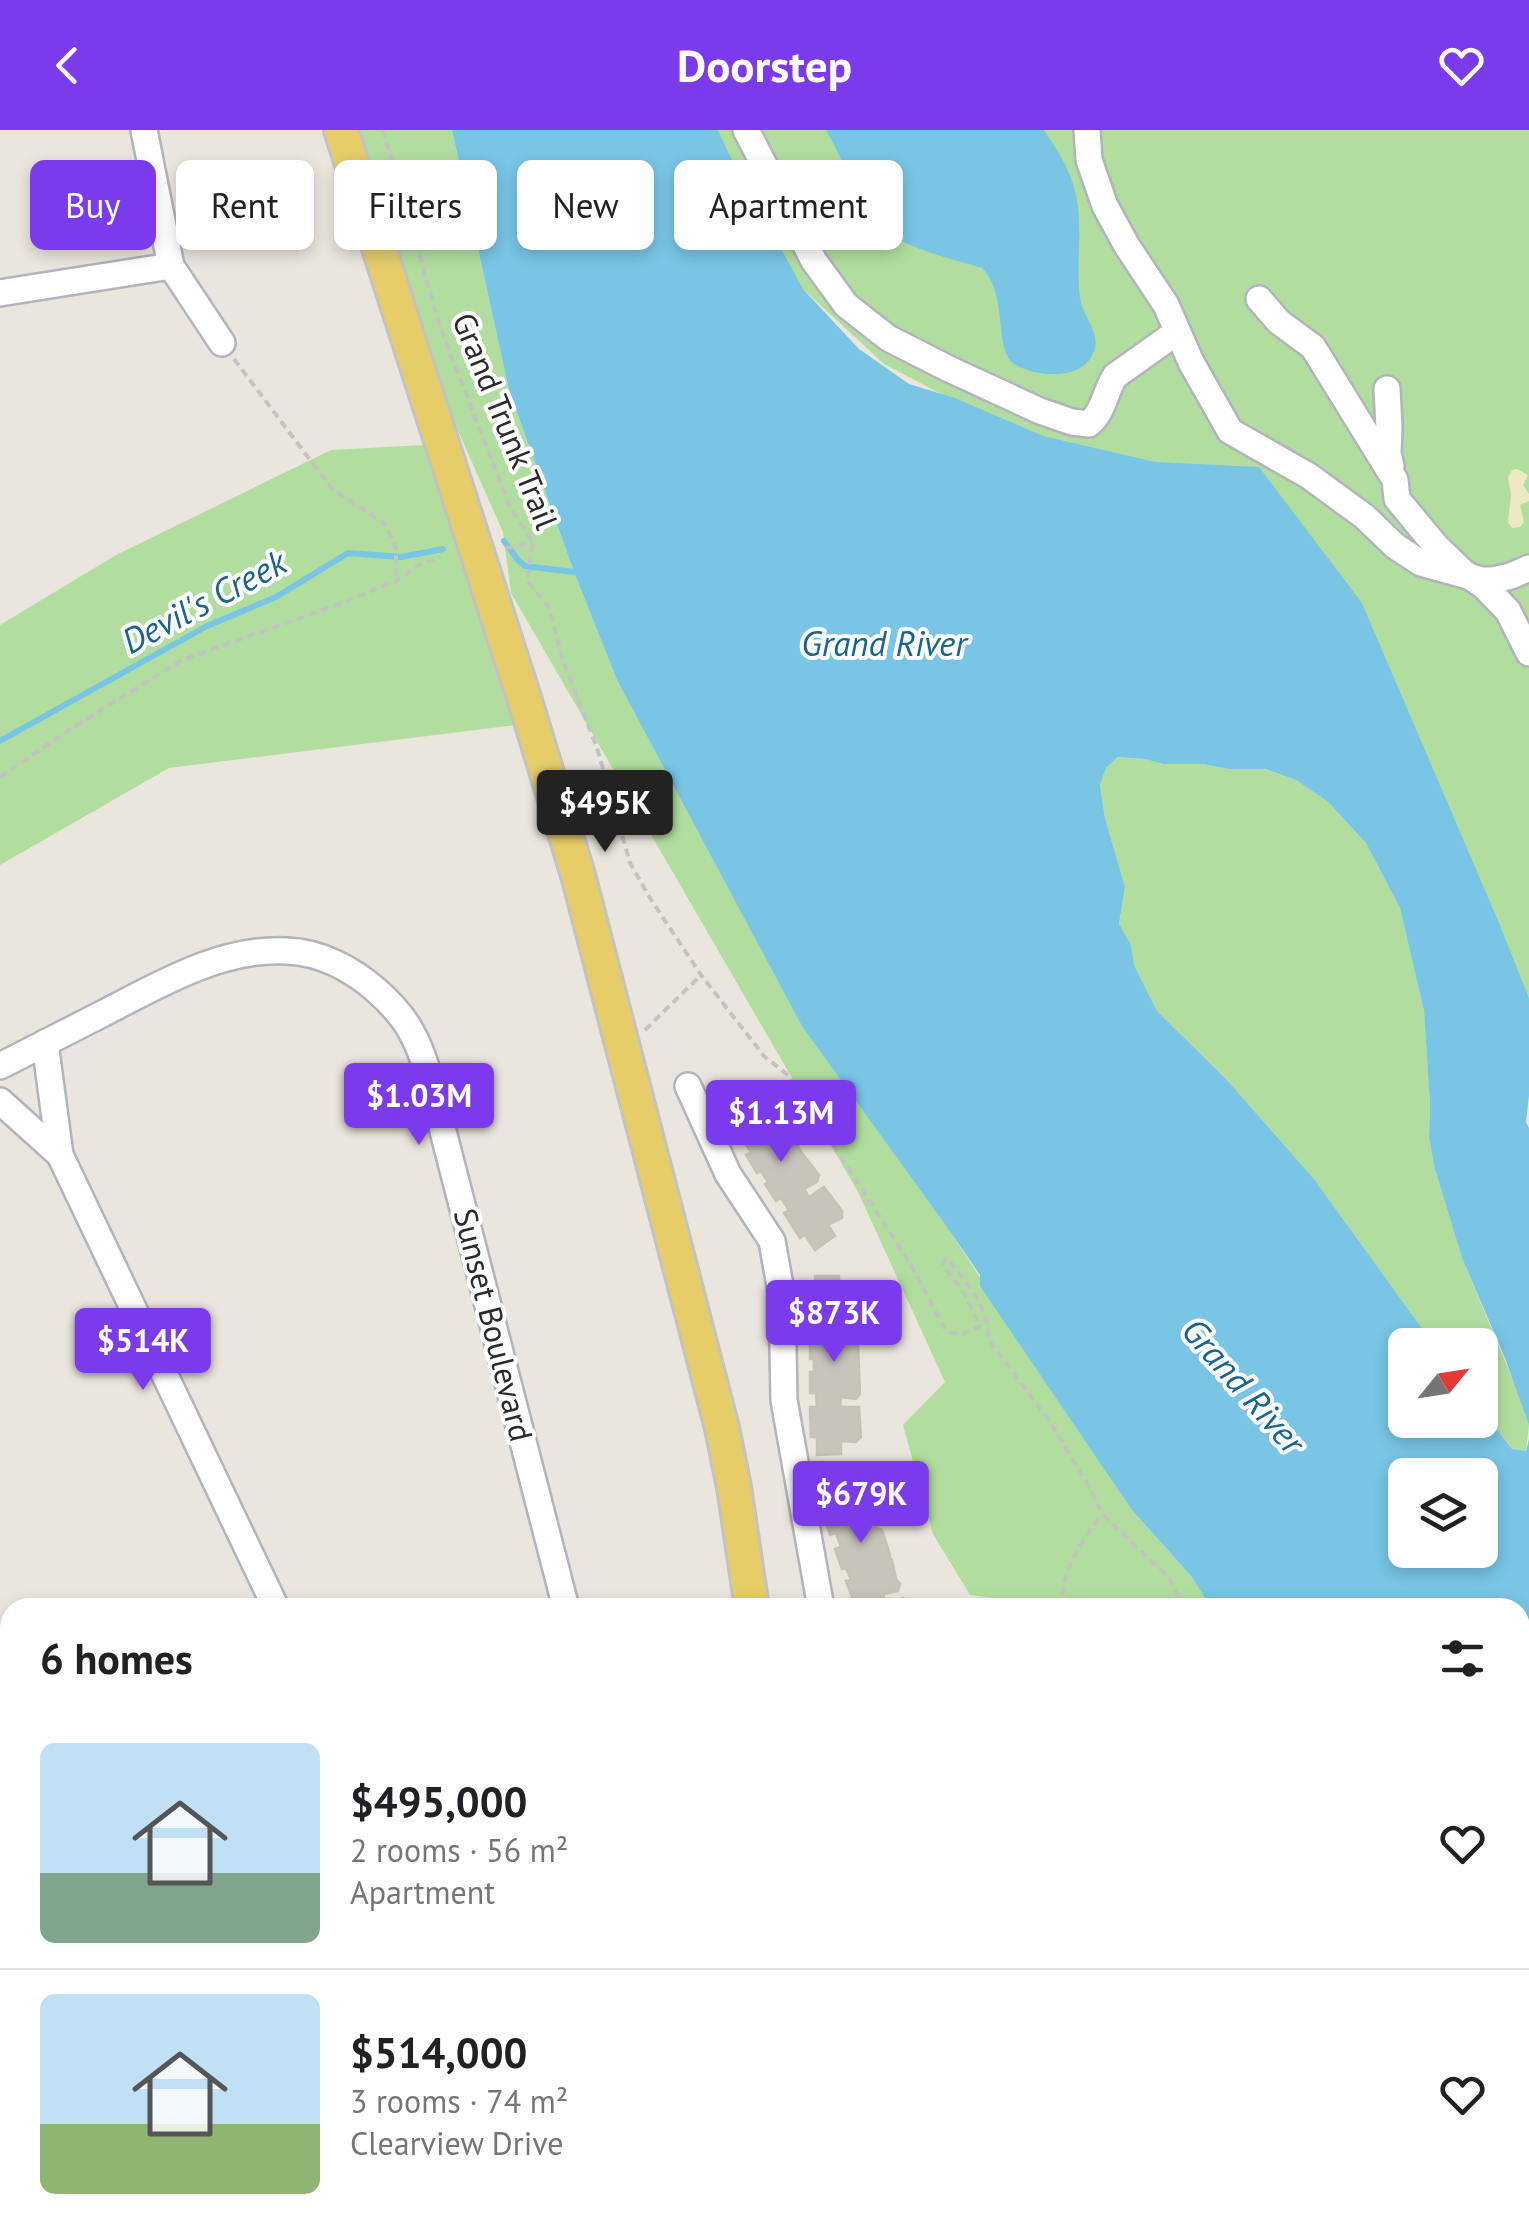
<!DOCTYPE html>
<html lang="en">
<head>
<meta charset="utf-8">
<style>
	body { margin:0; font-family:"PT Sans",sans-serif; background:#f2f2f2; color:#202124; height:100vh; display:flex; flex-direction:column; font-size:38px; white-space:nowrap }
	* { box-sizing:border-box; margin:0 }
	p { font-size:32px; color:#757577 }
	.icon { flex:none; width:55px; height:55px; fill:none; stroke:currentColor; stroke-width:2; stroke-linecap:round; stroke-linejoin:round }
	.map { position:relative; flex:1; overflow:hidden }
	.side { position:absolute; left:0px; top:1468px; width:1530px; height:642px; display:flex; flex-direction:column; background:#fff; border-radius:30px 30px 0 0; box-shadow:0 5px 15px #0003 }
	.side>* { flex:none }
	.hud { position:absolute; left:30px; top:30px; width:1000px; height:90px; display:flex; gap:20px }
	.needle { width:65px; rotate:60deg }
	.buttons { position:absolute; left:1388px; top:1198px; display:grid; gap:20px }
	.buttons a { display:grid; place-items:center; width:110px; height:110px; border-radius:15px; background:#fff; box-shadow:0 5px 15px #0003; font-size:50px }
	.price { position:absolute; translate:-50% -85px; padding:0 22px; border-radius:10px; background:#7c3aed; color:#fff; font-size:32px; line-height:65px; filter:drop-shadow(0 2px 5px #0008) }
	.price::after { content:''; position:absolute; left:50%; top:60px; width:30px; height:22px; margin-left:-15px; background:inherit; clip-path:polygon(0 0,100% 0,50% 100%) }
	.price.current { background:#222; color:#fff }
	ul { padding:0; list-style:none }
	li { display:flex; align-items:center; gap:30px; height:250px; padding:0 40px }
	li+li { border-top:2px solid #e0e0e0 }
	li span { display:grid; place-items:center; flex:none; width:280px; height:200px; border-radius:15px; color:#555 }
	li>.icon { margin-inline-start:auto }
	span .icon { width:120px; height:120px; fill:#fffc; stroke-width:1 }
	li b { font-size:42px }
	h2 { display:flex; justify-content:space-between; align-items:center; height:120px; padding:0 40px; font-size:42px }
	.chip { padding:0 35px; border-radius:15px; background:#fff; box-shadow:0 5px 15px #0003; font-size:35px; line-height:90px }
	.chip.current { background:#7c3aed; color:#fff }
	header { display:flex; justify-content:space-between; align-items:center; height:130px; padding:0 40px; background:#7c3aed; color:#fff; font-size:45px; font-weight:800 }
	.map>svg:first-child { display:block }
	.education { fill:#ece3ce }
	.green { fill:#b1de9e }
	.sand { fill:#eee9c3 }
	.pitch { fill:#c2e49a }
	.water { fill:#78c5e5; fill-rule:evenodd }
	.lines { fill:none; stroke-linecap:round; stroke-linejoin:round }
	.stream { stroke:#78c5e5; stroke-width:6 }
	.building { fill:#c7c4bc; stroke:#c6c2b7; stroke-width:2.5 }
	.minor-casing { stroke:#b1b3bd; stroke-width:30 }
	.major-casing { stroke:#c3c3c3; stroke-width:38 }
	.path { stroke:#c3c3c3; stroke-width:4; stroke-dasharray:8 5; stroke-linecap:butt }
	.minor { stroke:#fff; stroke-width:25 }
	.major { stroke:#e6cd68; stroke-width:32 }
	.labels { text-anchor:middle; stroke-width:8; stroke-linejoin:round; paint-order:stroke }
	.street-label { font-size:32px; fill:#2a2a2a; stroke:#fff }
	.water-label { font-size:35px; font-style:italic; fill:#176391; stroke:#fff }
</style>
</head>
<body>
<header><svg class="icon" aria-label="back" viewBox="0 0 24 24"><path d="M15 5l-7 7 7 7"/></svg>Doorstep<svg class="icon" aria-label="heart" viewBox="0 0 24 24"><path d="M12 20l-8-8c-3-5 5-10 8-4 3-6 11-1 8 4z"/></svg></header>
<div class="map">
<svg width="1529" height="2109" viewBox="0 0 1529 2109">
	<rect width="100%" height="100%" fill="#ebe6dd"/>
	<polygon class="education" points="235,2100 481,2100 477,2109 225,2109"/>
	<g class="green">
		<polygon points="358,0 452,0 509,260 574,442 617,550 803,896 949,1100 1132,1380 1191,1446 1211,1477 1062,1477 970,1465 933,1404 903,1295 945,1252 858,1062 511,463 503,402 438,256"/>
		<polygon points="704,0 1529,0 1529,868 1362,473 1063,328 884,234 803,159"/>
		<polygon points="425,315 524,594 169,638 0,735 0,495 116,425 331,320"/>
		<polygon points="1118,627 1145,629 1163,634 1203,634 1229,639 1264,639 1296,650 1328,672 1366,713 1400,778 1424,881 1430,975 1429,1007 1434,1036 1462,1128 1523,1274 1529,1295 1526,1321 1512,1319 1480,1276 1480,1215 1434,1215 1314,1049 1226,949 1157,881 1134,835 1131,815 1119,795 1125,757 1105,688 1100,655 1106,638"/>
		<polygon points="10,1825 10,2100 235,2100 225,2109 0,2109 0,1834"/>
		<polygon points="1183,2100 1272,2100 1269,2109 1181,2109"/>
	</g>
	<polygon class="sand" points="1517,339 1528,345 1523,355 1529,364 1529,371 1520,375 1524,392 1520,397 1512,398 1508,392 1511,364 1508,348 1512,340"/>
	<polygon class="pitch" points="59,2100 195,2100 194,2109 59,2109"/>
	<g class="water">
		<path d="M452 0H718L729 24 803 159 859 219 909 254 955 268 1043 306 1155 332 1259 337 1362 473 1499 793 1529 868V965L1526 992 1529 998V1295L1505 1228 1462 1128 1434 1036 1429 1007 1430 975 1424 881 1400 778 1366 713 1328 672 1296 650 1265 639H1229L1203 634H1163L1145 629 1118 627 1106 638 1100 655 1105 688 1125 757 1119 794 1131 815 1134 835 1157 881 1226 949 1314 1049 1434 1215H1405V1290H1480V1277L1512 1319 1526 1321 1529 1309V2109H1352L1348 2100H1520V1478L1211 1477 1191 1446 1132 1380 980 1156V1145L949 1100 802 896 617 550 574 442 509 260ZM1405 1345H1480V1420H1405Z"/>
		<path d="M826 0H1044C1055 17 1067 34 1073 54 1085 91 1075 130 1080 168 1082 184 1099 201 1095 218 1087 251 1039 248 1016 235 992 221 1010 167 982 138 956 130 924 123 900 110 863 91 846 34 826 0Z"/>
	</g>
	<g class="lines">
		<g class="stream">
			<polyline points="504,411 518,430 525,436 574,442"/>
			<polyline points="0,611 207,496 276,467 348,423 401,427 443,419"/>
		</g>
	</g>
	<g class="building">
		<polygon points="737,957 744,968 756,959 763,960 778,986 763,996 768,1005 780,995 787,997 802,1023 819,1045 817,1052 804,1059 809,1067 824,1057 842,1081 842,1088 828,1095 835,1106 815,1120 805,1105 800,1108 784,1083 789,1080 781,1068 776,1071 765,1054 768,1052 761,1041 757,1043 746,1025 751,1022 739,1004 734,1007 721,988 726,985 717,970"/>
		<polygon points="815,1146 839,1146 839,1159 854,1157 859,1162 858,1192 840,1193 840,1203 855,1201 860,1206 858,1213 860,1264 856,1269 840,1267 841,1277 859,1277 861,1307 856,1312 841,1311 841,1324 817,1325 817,1307 811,1307 810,1277 817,1277 816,1263 810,1263 810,1242 814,1242 814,1229 810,1229 810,1208 816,1208 816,1193 809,1193 809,1163 815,1163"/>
		<polygon points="844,1350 848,1362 862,1355 865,1356 872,1377 875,1378 876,1388 859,1394 862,1403 876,1397 882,1400 890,1425 889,1427 892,1430 896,1449 900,1454 898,1461 883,1464 886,1473 903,1468 907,1478 862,1478 859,1468 853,1470 846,1451 851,1450 846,1438 842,1439 835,1419 841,1417 836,1403 830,1405 820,1375 826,1373 821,1358"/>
		<polygon points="351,2100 432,2100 428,2109 342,2109"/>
	</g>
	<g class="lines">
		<defs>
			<g id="minor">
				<polyline points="144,0 171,136 222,213"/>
				<path d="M746 0 814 131 846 175 888 208 949 239 1040 281 1072 292 1089 294C1104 281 1105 262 1115 246L1177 202"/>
				<polyline points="1087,0 1089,30 1105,76 1127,116 1166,175 1191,232 1230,301 1309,346 1365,387 1395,416 1421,433 1482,450 1493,450 1511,446 1529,438"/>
				<polyline points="0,163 171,136"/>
				<polyline points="1259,169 1279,192 1313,217 1395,350 1397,369 1436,416 1463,442 1485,457 1508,481 1529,523"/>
				<polyline points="1387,259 1389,297 1388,323 1391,336"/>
				<polyline points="45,913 60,1025 276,1478"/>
				<path d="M0 936C34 919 68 901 102 884 158 855 222 817 287 821 320 822 352 839 376 860 392 874 405 888 414 907 420 918 424 931 428 943L566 1478"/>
				<polyline points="688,956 728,1044 772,1111 782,1167 784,1270 821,1478"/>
				<polyline points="0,971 60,1025"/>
				<polyline points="515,2109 518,2100"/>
				<polyline points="841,2109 844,2100"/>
				<polyline points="1050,2109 1052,2100"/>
				<polyline points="1076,2109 1078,2100"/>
			</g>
			<g id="major">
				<polyline points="341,0 525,571 578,745 722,1298 734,1357 752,1478"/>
				<polyline points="699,2109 702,2100"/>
			</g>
		</defs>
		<use href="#minor" class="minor-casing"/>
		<use href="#major" class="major-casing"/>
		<g class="path">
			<path d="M383 0 441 200 510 377 533 412 527 450 549 478 563 530 597 618 630 733 650 768 701 845 764 926 789 946 911 1135 946 1201C959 1207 968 1202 980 1196L965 1165 943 1135 944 1130 948 1129C966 1152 990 1178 988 1209L1051 1293 1092 1362 1102 1384 1168 1447 1185 1478"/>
			<polyline points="234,229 332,359 385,394 396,417 396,451"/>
			<polyline points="505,418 533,412"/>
			<polyline points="0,647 69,600 182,530 342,473 396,451 419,435 440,427"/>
			<polyline points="645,900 701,845"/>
			<path d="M1061 1478C1062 1441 1080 1412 1102 1384"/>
			<polyline points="1250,2109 1251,2100"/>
		</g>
		<use href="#minor" class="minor"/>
		<use href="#major" class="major"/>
	</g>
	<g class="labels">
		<g class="street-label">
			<text transform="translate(505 291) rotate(68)" y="11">Grand Trunk Trail</text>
			<text transform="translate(493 1195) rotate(76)" y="11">Sunset Boulevard</text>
		</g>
		<g class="water-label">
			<text transform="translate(204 472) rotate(-28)" y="12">Devil's Creek</text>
			<text x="884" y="526">Grand River</text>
			<text transform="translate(1243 1256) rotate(49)" y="12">Grand River</text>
		</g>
	</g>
</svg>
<div class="buttons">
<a><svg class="needle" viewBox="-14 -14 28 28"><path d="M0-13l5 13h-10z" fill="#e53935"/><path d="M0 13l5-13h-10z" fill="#757577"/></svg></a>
<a><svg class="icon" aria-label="layers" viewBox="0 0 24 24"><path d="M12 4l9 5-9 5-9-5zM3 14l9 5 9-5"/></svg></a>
</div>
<b class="price current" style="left:605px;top:725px">$495K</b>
<b class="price" style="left:419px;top:1018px">$1.03M</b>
<b class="price" style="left:781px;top:1035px">$1.13M</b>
<b class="price" style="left:834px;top:1235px">$873K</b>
<b class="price" style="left:143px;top:1263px">$514K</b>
<b class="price" style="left:861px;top:1416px">$679K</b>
<div class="hud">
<a class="chip current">Buy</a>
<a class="chip">Rent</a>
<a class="chip">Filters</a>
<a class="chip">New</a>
<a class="chip">Apartment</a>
</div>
<section class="side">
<h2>6 homes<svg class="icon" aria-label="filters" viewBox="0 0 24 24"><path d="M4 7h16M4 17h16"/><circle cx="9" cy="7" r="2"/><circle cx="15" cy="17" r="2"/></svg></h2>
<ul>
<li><span style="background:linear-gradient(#bfe0f5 65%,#7fa58c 0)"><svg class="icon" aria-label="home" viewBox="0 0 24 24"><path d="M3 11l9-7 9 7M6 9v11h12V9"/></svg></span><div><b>$495,000</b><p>2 rooms · 56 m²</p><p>Apartment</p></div><svg class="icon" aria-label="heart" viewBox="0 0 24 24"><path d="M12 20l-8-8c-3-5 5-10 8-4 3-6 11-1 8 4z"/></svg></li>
<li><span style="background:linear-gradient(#bfe0f5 65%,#8fb573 0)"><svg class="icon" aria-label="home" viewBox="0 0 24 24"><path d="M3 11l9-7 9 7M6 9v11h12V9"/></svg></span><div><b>$514,000</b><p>3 rooms · 74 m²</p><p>Clearview Drive</p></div><svg class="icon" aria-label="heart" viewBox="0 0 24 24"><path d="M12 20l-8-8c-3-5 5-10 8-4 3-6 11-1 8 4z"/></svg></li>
</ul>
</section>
</div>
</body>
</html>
